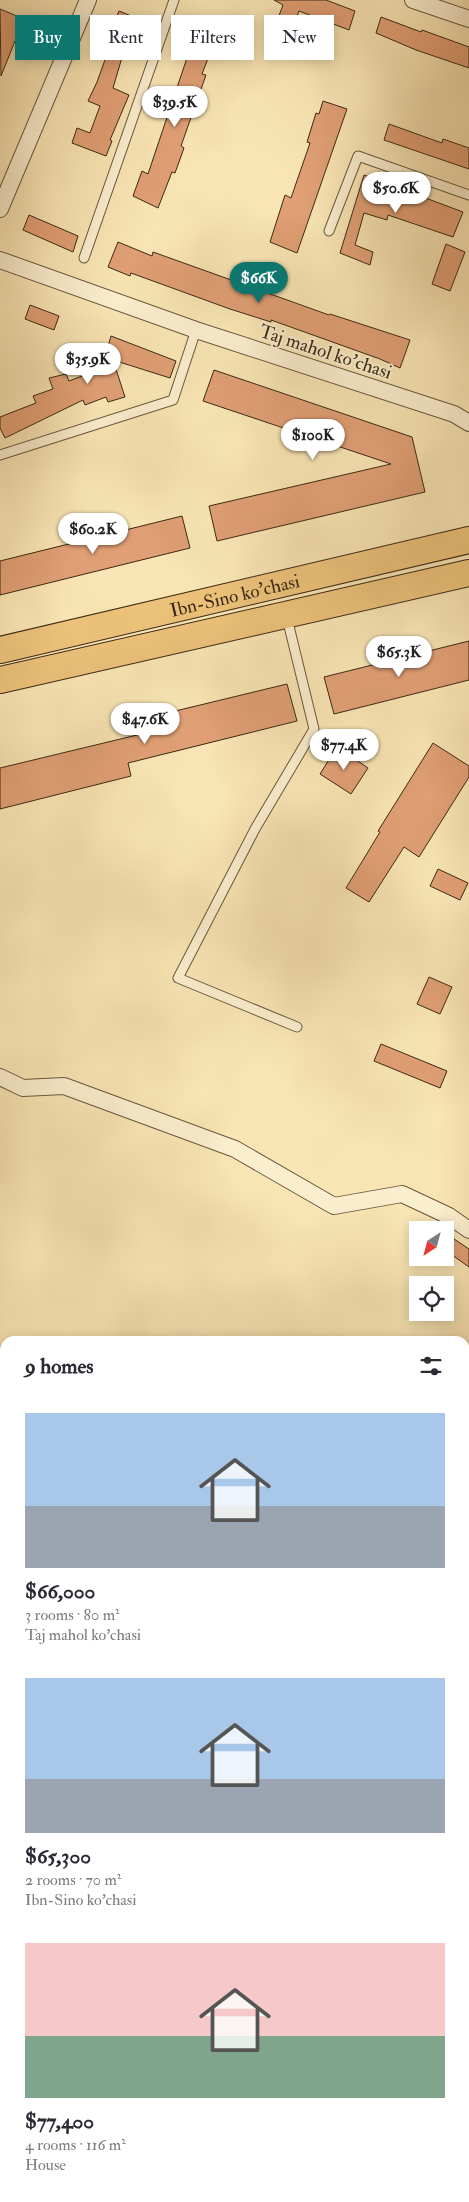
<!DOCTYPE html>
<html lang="en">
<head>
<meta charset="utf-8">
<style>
	body { margin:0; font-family:"IM FELL Double Pica",serif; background:#f2f2f3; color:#2b2b33; height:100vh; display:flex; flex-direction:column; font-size:19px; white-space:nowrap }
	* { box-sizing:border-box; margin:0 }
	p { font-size:16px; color:#7c7c81 }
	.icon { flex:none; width:28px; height:28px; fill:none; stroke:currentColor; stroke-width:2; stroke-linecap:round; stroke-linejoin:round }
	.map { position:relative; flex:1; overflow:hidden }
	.details { position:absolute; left:0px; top:1336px; width:470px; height:866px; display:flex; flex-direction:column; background:#fff; border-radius:15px 15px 0 0; box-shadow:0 2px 12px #0003 }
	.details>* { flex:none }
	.top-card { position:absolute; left:15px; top:15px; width:440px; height:45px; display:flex; gap:10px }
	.needle { width:32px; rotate:216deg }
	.controls { position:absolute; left:409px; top:1221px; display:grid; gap:10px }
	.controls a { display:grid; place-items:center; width:45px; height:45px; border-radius:0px; background:#fff; box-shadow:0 2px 12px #0003; font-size:25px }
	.price { position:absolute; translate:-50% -42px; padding:0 11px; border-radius:18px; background:#fff; color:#222; font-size:16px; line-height:32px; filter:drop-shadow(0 1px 2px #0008) }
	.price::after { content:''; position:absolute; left:50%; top:30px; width:15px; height:11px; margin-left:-8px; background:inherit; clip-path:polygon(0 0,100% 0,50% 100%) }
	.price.current { background:#0f766e; color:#fff }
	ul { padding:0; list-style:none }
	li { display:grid; align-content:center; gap:10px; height:265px; padding:0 25px }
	li span { display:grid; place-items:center; height:155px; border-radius:0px; color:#555 }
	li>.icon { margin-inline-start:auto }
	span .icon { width:90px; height:90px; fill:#fffc; stroke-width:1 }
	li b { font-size:21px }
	h2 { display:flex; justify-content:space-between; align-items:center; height:60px; padding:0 25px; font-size:21px }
	.tag { padding:0 18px; border-radius:0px; background:#fff; box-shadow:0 2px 12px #0003; font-size:18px; line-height:45px }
	.tag.current { background:#0f766e; color:#fff }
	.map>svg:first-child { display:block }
	.building { fill:#e09f74; stroke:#3b2915 }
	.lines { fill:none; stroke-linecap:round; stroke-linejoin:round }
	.service-casing { stroke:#6a583d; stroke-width:11 }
	.minor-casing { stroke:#6a583d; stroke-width:18 }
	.secondary-casing { stroke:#3b2915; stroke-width:26 }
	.primary-casing { stroke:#3b2915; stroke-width:28 }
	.service { stroke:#fbeece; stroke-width:9 }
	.minor { stroke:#fbeece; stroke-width:16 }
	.secondary { stroke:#fbeece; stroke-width:24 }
	.primary { stroke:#ecc27a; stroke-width:26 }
	.rail-casing { stroke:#3b2915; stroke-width:5.5 }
	.rail { stroke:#fbeece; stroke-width:4; stroke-dasharray:11; stroke-linecap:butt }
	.labels { text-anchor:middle; stroke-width:4; stroke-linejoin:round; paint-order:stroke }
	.street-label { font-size:19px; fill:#3b2915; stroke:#fbeece }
</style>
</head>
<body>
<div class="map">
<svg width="469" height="2202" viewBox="0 0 469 2202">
	<rect width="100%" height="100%" fill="#f9e5b4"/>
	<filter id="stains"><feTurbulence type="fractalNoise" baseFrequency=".004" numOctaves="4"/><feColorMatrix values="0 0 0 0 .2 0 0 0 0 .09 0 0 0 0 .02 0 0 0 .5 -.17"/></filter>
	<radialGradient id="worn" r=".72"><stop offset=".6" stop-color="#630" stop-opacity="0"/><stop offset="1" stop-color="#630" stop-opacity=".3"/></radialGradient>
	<g class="building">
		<polygon points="274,0 326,0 355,11 349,30 299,11 293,27 277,21 283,5"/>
		<polygon points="0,9 24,19 21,26 26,28 20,43 15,41 1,76"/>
		<polygon points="119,11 146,22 138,42 128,37 113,88 129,95 110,140 112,141 106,156 72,143 77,128 90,133 100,106 88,101 97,82 115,32 111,30"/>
		<polygon points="381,17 421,32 422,30 469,47 469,68 416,50 376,33"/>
		<polygon points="193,40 212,48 202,74 206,75 181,146 184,148 175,173 172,172 158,208 133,196 142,171 148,174"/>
		<polygon points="323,101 347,109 297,253 270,242 285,195 291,198 310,143 307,142 316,113 319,114"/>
		<polygon points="389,124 442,143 443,139 469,148 469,169 384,140"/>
		<polygon points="364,175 463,212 453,237 388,215 387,220 364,213 355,245 373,252 370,265 340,253"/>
		<polygon points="29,215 78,236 73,252 23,230"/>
		<polygon points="118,242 152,256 153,252 329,315 330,314 410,340 400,368 380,359 271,320 271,322 230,309 131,273 130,276 108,267"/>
		<polygon points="446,244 465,252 450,291 432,284"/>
		<polygon points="30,305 59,316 54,330 25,319"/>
		<polygon points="111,336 176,361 170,378 113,360 125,397 108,402 106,397 85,405 83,400 5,438 0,428 0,417 36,403 33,396 53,389 49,378 66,374 69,381 95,371 88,353 107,350"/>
		<polygon points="214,370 412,437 425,492 217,541 209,506 391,464 203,401"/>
		<polygon points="182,516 190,548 0,595 0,561"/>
		<polygon points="469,641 469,680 334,714 324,677"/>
		<polygon points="287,684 297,721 128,763 131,776 0,809 0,768 137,735 134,721"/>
		<polygon points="433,743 469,766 469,777 419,857 404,847 369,902 346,888 380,832 378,831"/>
		<polygon points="337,747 368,768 351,794 320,774"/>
		<polygon points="438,869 468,883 460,900 430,886"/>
		<polygon points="429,977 452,987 440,1014 417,1004"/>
		<polygon points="381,1044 447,1071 440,1088 374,1061"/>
		<polygon points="451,1237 469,1249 469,1267 445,1250 445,1245"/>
	</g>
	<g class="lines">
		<defs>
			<g id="service">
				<polyline points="329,231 358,156 469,195"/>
				<polyline points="84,258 174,0"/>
				<polyline points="0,455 173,400 196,330"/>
				<polyline points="287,618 314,729 255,829 178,978 297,1027"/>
				<polyline points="465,1623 469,1625"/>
				<polyline points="0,2178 5,2161"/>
			</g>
			<g id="minor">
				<polyline points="413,0 469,19"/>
				<polyline points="0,209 88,0"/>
				<polyline points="0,260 196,330 454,414 469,423"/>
				<polyline points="0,1077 23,1088 64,1086 235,1149 334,1206 402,1194 449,1216 469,1230"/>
				<polyline points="0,1431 5,1433"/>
			</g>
			<g id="secondary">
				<polyline points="465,1542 469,1534"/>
				<polyline points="275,2202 277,2198"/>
			</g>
			<g id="primary">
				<path id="s1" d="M0 650 469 540"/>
				<polyline points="0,680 469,573"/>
			</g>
		</defs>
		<use href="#service" class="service-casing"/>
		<use href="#minor" class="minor-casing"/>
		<use href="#secondary" class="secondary-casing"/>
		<use href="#primary" class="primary-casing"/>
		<use href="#service" class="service"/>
		<use href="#minor" class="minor"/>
		<use href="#secondary" class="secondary"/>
		<use href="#primary" class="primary"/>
		<defs>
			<polyline id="rail" points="0,2107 5,2090"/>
		</defs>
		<use href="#rail" class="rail-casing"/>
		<use href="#rail" class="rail"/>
	</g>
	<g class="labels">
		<g class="street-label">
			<text transform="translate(326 351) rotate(18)" y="7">Taj mahol ko'chasi</text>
			<text dy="7" stroke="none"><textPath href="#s1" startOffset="241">Ibn-Sino ko'chasi</textPath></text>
		</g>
	</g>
	<rect width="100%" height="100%" filter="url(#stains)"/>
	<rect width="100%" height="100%" fill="url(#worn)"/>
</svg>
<div class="controls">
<a><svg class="needle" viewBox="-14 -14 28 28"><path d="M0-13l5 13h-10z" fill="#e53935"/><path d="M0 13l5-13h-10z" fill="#7c7c81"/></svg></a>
<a><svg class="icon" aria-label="locate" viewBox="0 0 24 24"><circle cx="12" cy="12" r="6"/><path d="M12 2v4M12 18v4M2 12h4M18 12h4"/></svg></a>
</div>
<b class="price" style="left:175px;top:128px">$39.5K</b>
<b class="price" style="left:396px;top:214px">$50.6K</b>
<b class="price current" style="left:259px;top:304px">$66K</b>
<b class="price" style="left:88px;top:385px">$35.9K</b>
<b class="price" style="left:313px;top:461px">$100K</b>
<b class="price" style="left:93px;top:555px">$60.2K</b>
<b class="price" style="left:399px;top:678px">$65.3K</b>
<b class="price" style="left:145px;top:745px">$47.6K</b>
<b class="price" style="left:344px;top:771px">$77.4K</b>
<div class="top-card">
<a class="tag current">Buy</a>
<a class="tag">Rent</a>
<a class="tag">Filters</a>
<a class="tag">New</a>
</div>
<section class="details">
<h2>9 homes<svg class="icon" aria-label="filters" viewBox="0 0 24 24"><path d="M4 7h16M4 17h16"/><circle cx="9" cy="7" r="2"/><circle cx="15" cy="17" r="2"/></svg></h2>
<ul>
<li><span style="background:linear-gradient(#a9c7e8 60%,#9aa5b1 0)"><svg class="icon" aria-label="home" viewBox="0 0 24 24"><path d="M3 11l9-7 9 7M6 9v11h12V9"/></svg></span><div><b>$66,000</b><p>3 rooms · 80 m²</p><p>Taj mahol ko'chasi</p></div></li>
<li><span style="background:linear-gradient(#a9c7e8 65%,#9aa5b1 0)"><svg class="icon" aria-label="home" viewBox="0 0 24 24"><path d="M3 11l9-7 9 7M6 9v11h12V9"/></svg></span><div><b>$65,300</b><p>2 rooms · 70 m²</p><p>Ibn-Sino ko'chasi</p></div></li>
<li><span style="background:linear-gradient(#f6c9c9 60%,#7fa58c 0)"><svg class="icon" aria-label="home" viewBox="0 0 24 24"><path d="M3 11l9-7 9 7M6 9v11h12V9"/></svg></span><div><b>$77,400</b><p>4 rooms · 116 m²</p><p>House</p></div></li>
</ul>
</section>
</div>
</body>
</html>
